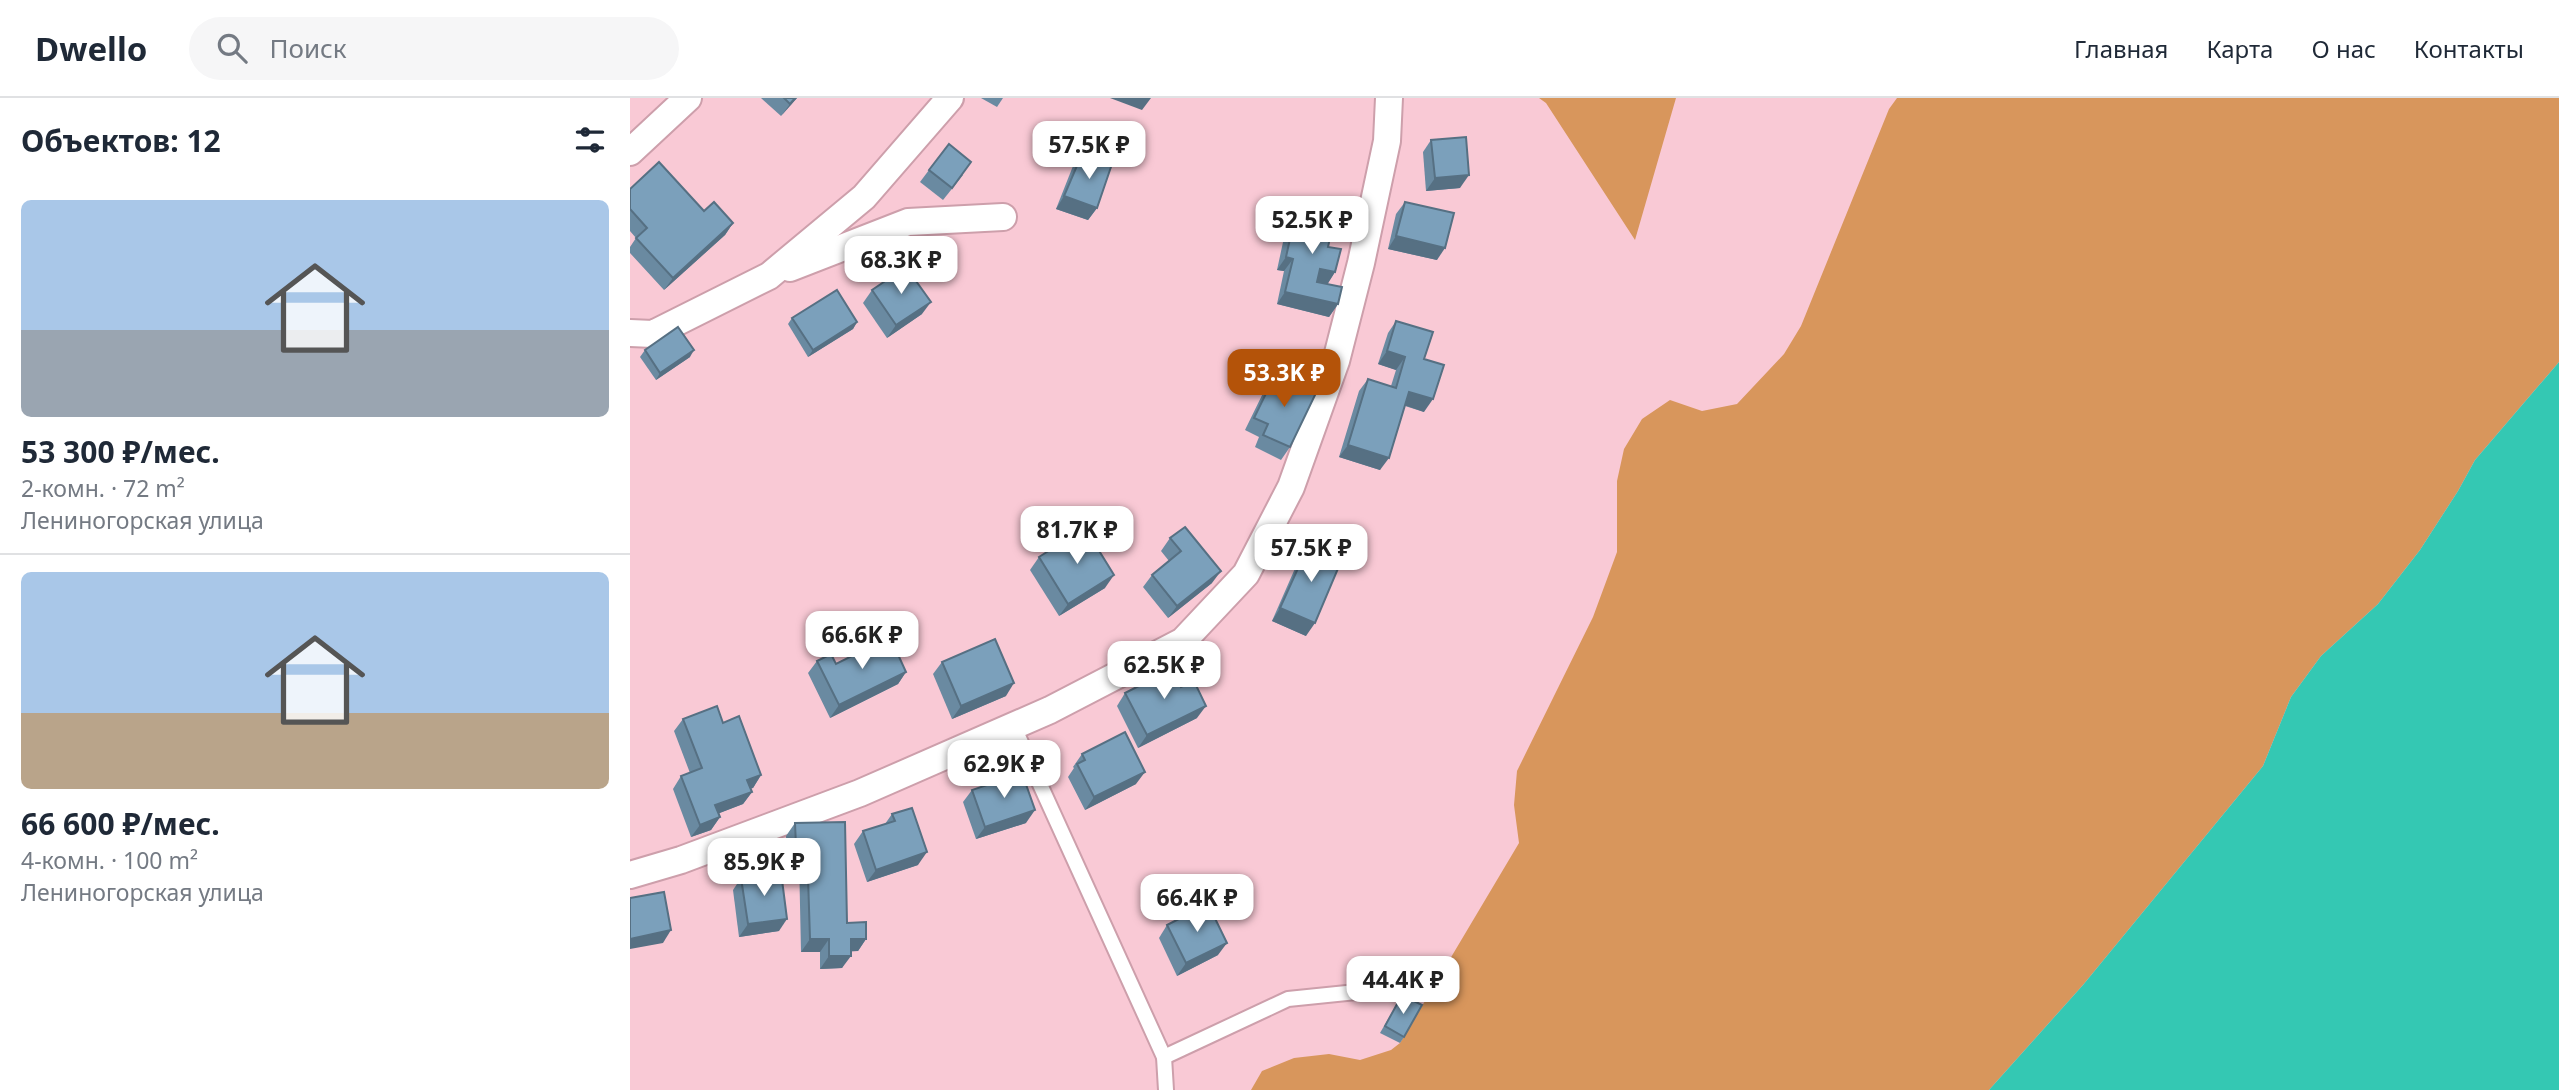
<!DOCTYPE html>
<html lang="ru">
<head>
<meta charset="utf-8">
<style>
	body { margin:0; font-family:"Noto Sans",sans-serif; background:#f6f6f7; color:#1f2937; height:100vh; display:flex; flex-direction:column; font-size:26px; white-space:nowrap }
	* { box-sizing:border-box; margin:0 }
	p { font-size:23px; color:#747a83 }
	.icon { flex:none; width:38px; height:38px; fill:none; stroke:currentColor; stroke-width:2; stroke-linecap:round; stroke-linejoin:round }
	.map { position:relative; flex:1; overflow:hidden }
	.panel { display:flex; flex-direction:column; background:#fff; width:630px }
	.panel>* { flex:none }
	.price { position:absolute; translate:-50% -60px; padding:0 16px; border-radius:14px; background:#fff; color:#222; font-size:23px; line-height:46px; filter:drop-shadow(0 2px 4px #0008) }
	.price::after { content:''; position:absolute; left:50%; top:42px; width:21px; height:16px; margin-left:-10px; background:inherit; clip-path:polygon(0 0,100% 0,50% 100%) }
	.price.selected { background:#b45309; color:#fff }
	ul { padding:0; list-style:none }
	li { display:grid; align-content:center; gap:14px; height:371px; padding:0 21px }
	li+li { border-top:2px solid #e0e1e3 }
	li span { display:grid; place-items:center; height:217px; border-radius:10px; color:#555 }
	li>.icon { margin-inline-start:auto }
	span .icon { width:126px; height:126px; fill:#fffc; stroke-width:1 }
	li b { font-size:30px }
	h2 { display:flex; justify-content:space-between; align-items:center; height:84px; padding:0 21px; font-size:30px }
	header { display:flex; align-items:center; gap:42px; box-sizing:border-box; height:98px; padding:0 35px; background:#fff; border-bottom:2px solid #e0e1e3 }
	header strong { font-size:33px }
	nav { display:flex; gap:38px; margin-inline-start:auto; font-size:24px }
	.search { width:490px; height:63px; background:#f6f6f7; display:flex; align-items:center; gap:18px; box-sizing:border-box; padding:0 24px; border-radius:38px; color:#747a83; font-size:26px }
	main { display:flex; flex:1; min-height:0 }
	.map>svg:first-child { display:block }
	.green { fill:#d8965c }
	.water { fill:#34c8b3 }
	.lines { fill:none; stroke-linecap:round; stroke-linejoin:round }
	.lane-casing { stroke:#cd9fab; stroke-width:18 }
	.street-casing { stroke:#cd9fab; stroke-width:30 }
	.lane { stroke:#fff; stroke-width:14 }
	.street { stroke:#fff; stroke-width:26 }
	.wall { fill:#6a8aa1 }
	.shaded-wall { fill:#567083 }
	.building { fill:#7ba0bb; stroke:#567083; stroke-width:2 }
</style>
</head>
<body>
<header>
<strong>Dwello</strong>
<div class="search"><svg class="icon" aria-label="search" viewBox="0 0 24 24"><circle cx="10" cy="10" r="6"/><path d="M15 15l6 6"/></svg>Поиск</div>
<nav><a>Главная</a><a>Карта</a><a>О нас</a><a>Контакты</a></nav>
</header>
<main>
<section class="panel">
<h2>Объектов: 12<svg class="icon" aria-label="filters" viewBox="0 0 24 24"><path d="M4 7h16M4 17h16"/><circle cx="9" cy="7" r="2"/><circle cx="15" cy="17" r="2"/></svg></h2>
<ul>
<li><span style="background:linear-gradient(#a9c7e8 60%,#9aa5b1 0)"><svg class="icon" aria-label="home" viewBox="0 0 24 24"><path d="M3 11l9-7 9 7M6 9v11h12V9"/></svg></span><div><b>53 300 ₽/мес.</b><p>2-комн. · 72 m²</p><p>Лениногорская улица</p></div></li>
<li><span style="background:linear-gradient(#a9c7e8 65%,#b9a48a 0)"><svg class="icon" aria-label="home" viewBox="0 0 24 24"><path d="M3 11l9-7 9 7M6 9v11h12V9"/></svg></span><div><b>66 600 ₽/мес.</b><p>4-комн. · 100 m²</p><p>Лениногорская улица</p></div></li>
</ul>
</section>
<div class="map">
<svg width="1929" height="992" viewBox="0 0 1929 992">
	<rect width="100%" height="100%" fill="#f9c9d5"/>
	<g class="green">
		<polygon points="909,0 1046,0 1005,142 916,5"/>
		<polygon points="1267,0 1929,0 1929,264 1845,362 1828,393 1790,452 1748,506 1691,558 1661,599 1633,668 1453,887 1359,992 621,992 632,973 664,960 699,956 730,962 761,952 770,945 889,745 884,707 887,673 963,519 987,454 987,383 994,351 1012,321 1040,302 1072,313 1107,306 1154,256 1171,228 1259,11"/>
	</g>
	<polygon class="water" points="1929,264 1929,992 1359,992 1453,887 1633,668 1661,599 1691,558 1748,506 1790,452 1828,393 1845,362"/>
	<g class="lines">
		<defs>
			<g id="lane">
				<polyline points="383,627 534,959 536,992"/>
				<polyline points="534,959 658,901 746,892"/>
			</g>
			<g id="street">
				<polyline points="0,54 58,0"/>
				<polyline points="160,170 278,124 373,119"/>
				<polyline points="0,235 23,236 139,178 234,99 320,0"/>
				<polyline points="0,777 51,762 230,695 420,612 553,543 616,476 661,389 706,263 731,165 757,43 759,0"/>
			</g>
		</defs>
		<use href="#lane" class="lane-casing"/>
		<use href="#street" class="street-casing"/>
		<use href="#lane" class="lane"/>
		<use href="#street" class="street"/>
	</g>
	<g class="wall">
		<polygon points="131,0 167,0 151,18"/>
		<polygon points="351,0 373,0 367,9"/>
		<polygon points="801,42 830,90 796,93 793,54"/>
		<polygon points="452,56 467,110 458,122 426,111 443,68"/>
		<polygon points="299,72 333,77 313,102 290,84"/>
		<polygon points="0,91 74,113 103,125 95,137 34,192 0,155 0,149 6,140 0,133"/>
		<polygon points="775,104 807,162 758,151 766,116"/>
		<polygon points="667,109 698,149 705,174 697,186 708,206 699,219 647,206 654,173 647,172 658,121"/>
		<polygon points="242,192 292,216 257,240 233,205"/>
		<polygon points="162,220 227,224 223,231 178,259 158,226"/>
		<polygon points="766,223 794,261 794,314 775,308 750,372 709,359 729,293 738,281 761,288 766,272 748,266 758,235"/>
		<polygon points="15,252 60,259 26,282 10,259"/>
		<polygon points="646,275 660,349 651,362 625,349 629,339 615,332 637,287"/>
		<polygon points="540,440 582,485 538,520 513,489 522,477 539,463 531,453"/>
		<polygon points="679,446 676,538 642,523 670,459"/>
		<polygon points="409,459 475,490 429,518 400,472"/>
		<polygon points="187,563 206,566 276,574 268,586 200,620 178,575"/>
		<polygon points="312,564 376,598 322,621 303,576"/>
		<polygon points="495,595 567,620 508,650 487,608"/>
		<polygon points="53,621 93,625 131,677 123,690 120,690 122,694 113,706 89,715 90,719 81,732 61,739 43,691 51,678 60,675 44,633"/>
		<polygon points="452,656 506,686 455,712 438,679 444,670 443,669"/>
		<polygon points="342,692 396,725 346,741 333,704"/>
		<polygon points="262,716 288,767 237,784 224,746 233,733 255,726"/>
		<polygon points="165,725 217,825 236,841 228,853 221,853 212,870 190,871 190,854 171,854 169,760 157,761 156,738"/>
		<polygon points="111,780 149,833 109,839 103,792"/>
		<polygon points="537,827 588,857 547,878 529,840"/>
		<polygon points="772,897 774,939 770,945 750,935"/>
	</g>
	<g class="shaded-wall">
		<polygon points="165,0 167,0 151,18 160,6"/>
		<polygon points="480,0 521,0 512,12"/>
		<polygon points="839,77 830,90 796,93 805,80"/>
		<polygon points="434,98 467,110 458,122 426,111"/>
		<polygon points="103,125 95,137 34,192 43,180"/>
		<polygon points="766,138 815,150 807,162 758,151"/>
		<polygon points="656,159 663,161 654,173 647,172"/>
		<polygon points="690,171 705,174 697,187 682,184"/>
		<polygon points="655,194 708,206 699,219 647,206"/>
		<polygon points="301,204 292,216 257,240 266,227"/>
		<polygon points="227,224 223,231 178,259 183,252"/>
		<polygon points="64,252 60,259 26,282 30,275"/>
		<polygon points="757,253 775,259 766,272 748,266"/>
		<polygon points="779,294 803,301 794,314 771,306"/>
		<polygon points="718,347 759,360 750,372 709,359"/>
		<polygon points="591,473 582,485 538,520 547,508"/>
		<polygon points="484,477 475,490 429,518 438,506"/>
		<polygon points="650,510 685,525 676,538 642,523"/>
		<polygon points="276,574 268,586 200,620 209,607"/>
		<polygon points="384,585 376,598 322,621 331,608"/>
		<polygon points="576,608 567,620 508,650 517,637"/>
		<polygon points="515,674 506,686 455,712 464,699"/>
		<polygon points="131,677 123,690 108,695 117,682"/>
		<polygon points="122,694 113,706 77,720 85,707"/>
		<polygon points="405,712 396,725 346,741 355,729"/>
		<polygon points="90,719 81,732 61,739 70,727"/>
		<polygon points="166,748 177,748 169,760 157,761"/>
		<polygon points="297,754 288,767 237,784 246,772"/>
		<polygon points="157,821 149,833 109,839 118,826"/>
		<polygon points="41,832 33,845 0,851 0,841"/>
		<polygon points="180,841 199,841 190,854 171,854"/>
		<polygon points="221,841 236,841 228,853 212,854"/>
		<polygon points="597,845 588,857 547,878 556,865"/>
		<polygon points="199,858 221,858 212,870 190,871"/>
	</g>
	<g class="building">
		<polygon points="154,0 165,0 160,6"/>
		<polygon points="836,39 839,77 805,80 801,42"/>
		<polygon points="319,46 341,64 322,90 299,72"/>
		<polygon points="452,56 482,66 467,110 434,98"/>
		<polygon points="29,64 74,113 84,104 103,125 43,180 6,140 17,130 0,111 0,91"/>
		<polygon points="775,104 824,115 815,150 766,138"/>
		<polygon points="667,109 705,117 698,149 711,151 705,174 690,171 687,184 712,189 708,206 655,194 663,161 656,159"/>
		<polygon points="276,169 301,204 266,227 242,192"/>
		<polygon points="207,192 227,224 183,252 162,220"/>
		<polygon points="766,223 803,234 794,261 814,267 803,301 779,294 759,360 718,347 738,281 766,290 775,259 757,253"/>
		<polygon points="48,229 64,252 30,275 15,252"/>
		<polygon points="646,275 686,295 660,349 633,337 638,326 624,320"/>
		<polygon points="555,429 591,473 547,508 522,477 551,453 540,440"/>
		<polygon points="455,430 484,477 438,506 409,459"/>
		<polygon points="679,446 712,461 685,525 650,510"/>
		<polygon points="260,539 276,574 209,607 187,563 201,556 206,566"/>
		<polygon points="365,541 384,585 331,608 312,564"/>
		<polygon points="542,571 551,589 564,583 576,608 517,637 495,595"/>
		<polygon points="87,608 93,625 109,618 131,677 117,682 122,694 85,707 90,719 70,727 51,678 72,670 53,621"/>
		<polygon points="495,634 515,674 464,699 447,666 455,662 452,656"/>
		<polygon points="392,675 405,712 355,729 342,692"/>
		<polygon points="282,710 297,754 246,772 233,733 265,723 262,716"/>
		<polygon points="215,724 217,825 236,824 236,841 221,841 221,858 199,858 199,841 180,841 177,748 166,748 165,725"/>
		<polygon points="151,774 157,821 118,826 111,780"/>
		<polygon points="34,794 41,832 0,841 0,800"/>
		<polygon points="578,806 597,845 556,865 537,827"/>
		<polygon points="772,897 792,907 774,939 755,928"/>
	</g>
</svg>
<b class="price" style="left:459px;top:83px">57.5K ₽</b>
<b class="price" style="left:682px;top:158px">52.5K ₽</b>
<b class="price" style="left:271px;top:198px">68.3K ₽</b>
<b class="price selected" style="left:654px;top:311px">53.3K ₽</b>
<b class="price" style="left:447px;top:468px">81.7K ₽</b>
<b class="price" style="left:681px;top:486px">57.5K ₽</b>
<b class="price" style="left:232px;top:573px">66.6K ₽</b>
<b class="price" style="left:534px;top:603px">62.5K ₽</b>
<b class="price" style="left:374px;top:702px">62.9K ₽</b>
<b class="price" style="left:134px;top:800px">85.9K ₽</b>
<b class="price" style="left:567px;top:836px">66.4K ₽</b>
<b class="price" style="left:773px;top:918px">44.4K ₽</b>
</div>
</main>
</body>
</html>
